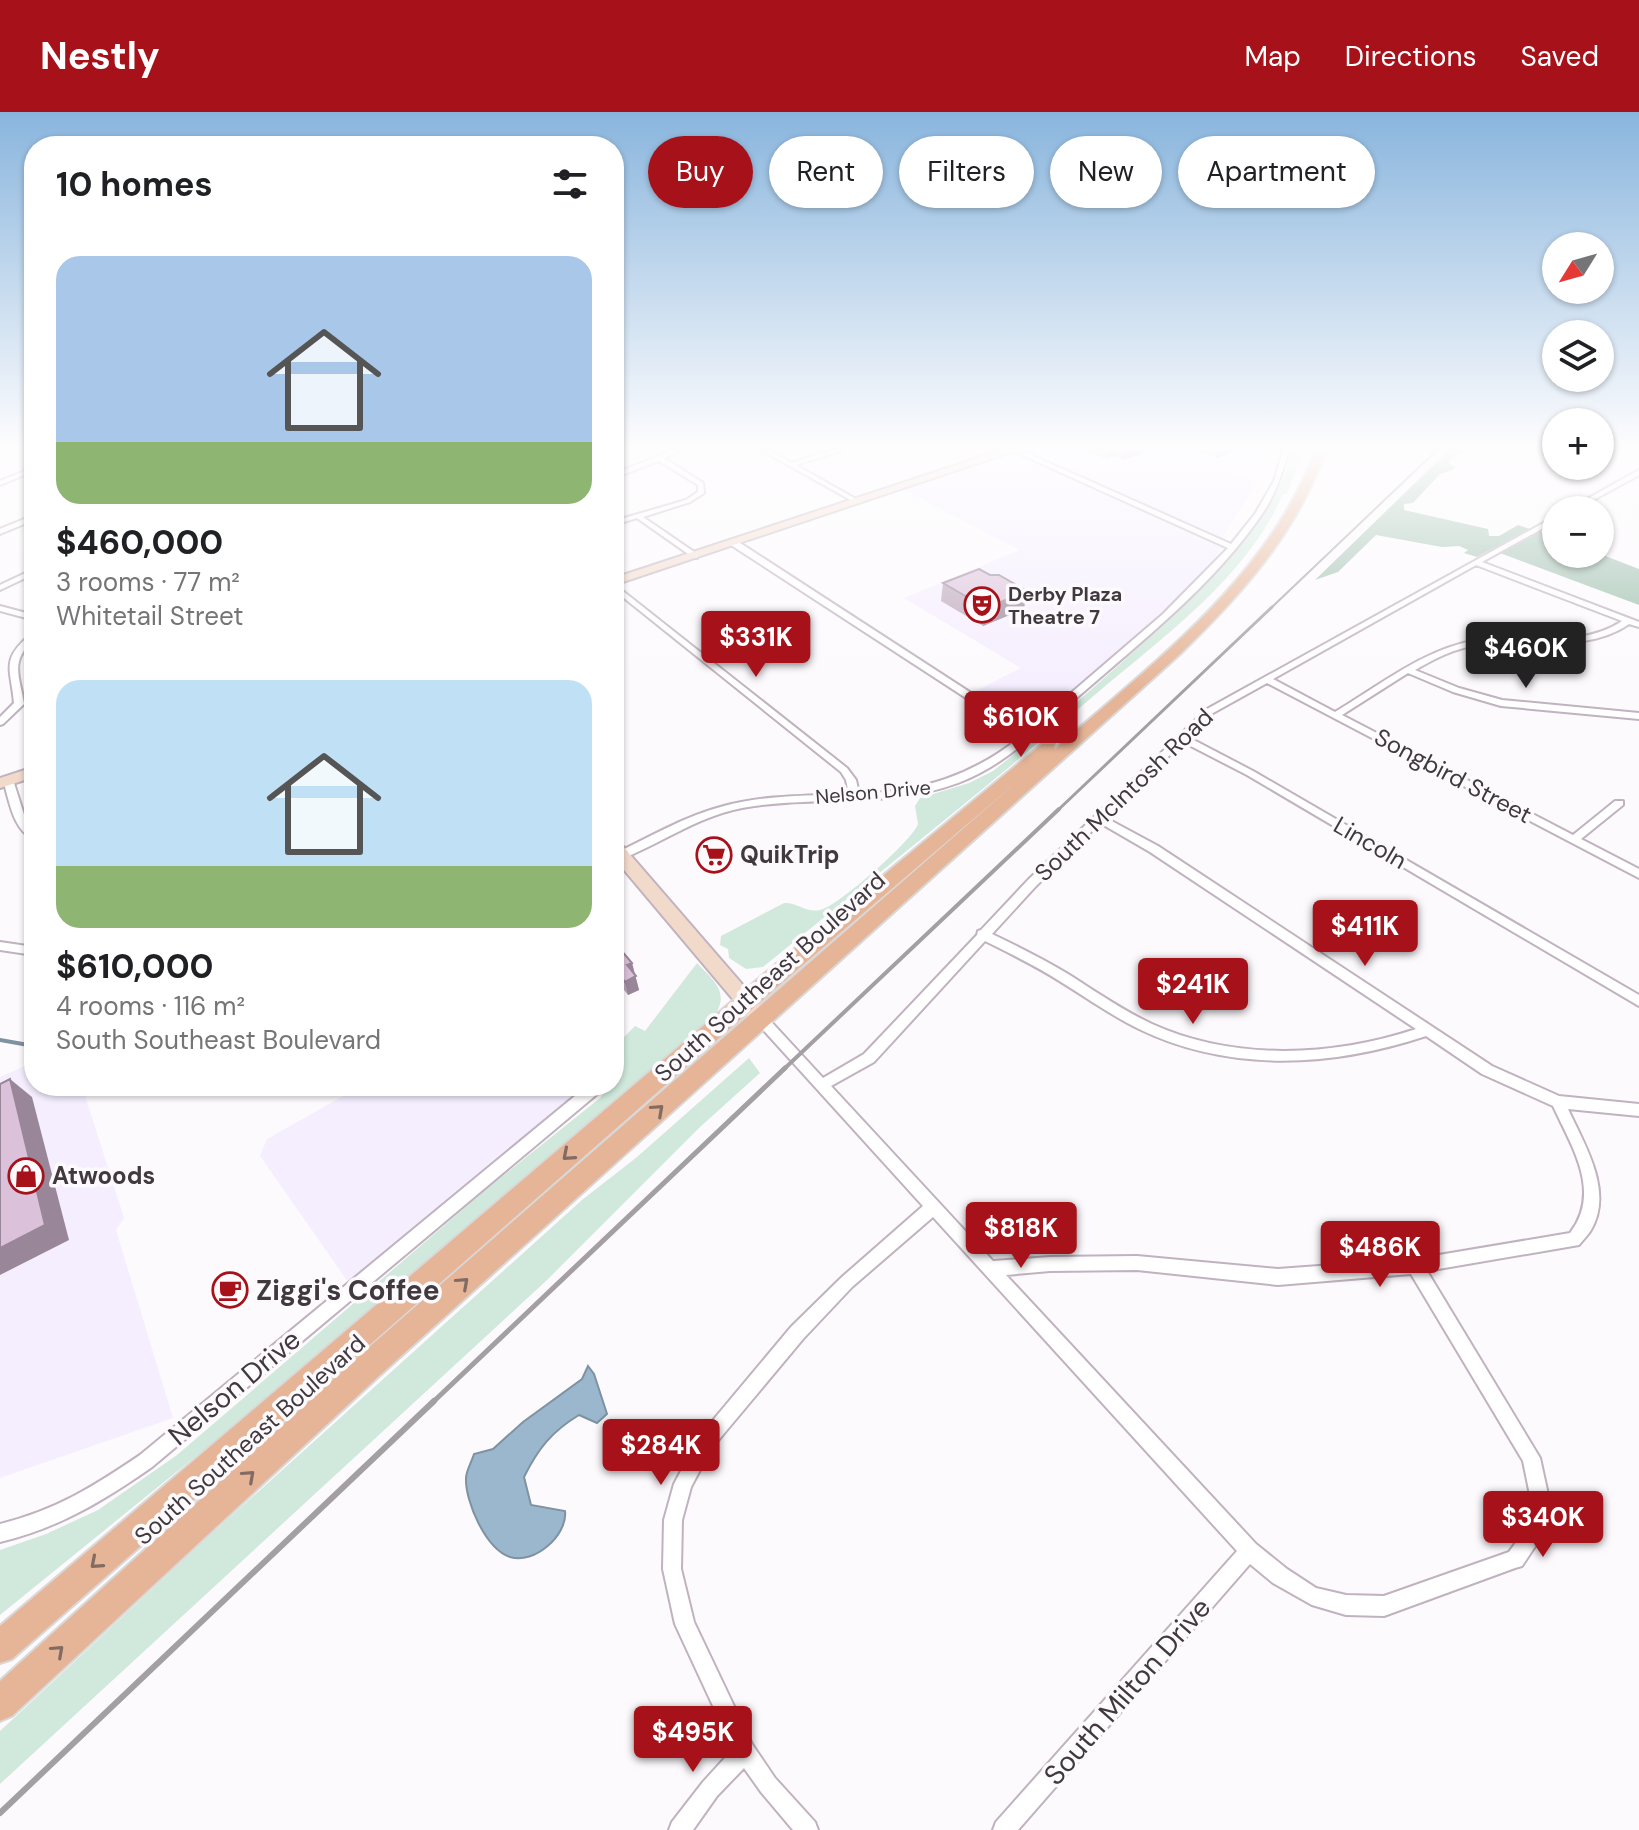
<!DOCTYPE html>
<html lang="en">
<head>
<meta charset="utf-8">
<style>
	body { margin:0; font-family:"DM Sans",sans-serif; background:#f2f2f2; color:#202124; height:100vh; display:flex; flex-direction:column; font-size:30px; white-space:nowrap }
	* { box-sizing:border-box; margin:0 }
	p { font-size:26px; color:#757577 }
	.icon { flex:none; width:44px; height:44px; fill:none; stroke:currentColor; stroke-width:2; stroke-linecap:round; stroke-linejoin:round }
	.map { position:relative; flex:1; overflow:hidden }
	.drawer { position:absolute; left:24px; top:24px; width:600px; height:960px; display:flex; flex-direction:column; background:#fff; border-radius:32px; box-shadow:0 2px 6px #0004 }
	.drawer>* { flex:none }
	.guide { position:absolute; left:648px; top:24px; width:760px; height:72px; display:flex; gap:16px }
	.needle { width:52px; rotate:233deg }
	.tools { position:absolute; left:1542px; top:120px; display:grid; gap:16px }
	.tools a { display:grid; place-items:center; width:72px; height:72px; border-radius:50%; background:#fff; box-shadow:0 2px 6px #0004; font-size:40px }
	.price { position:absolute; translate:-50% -68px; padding:0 18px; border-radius:8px; background:#a7111a; color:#fff; font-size:26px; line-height:52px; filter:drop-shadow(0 2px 4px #0008) }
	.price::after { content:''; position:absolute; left:50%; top:48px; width:24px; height:18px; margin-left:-12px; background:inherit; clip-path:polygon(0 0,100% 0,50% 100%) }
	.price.on { background:#222; color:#fff }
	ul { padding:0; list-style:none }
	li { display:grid; align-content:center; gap:16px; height:424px; padding:0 32px }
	li span { display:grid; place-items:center; height:248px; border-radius:24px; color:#555 }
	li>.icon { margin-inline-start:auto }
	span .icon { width:144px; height:144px; fill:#fffc; stroke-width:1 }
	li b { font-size:34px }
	h2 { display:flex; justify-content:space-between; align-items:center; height:96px; padding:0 32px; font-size:34px }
	.tag { padding:0 28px; border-radius:36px; background:#fff; box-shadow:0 2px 6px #0004; font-size:28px; line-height:72px }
	.tag.on { background:#a7111a; color:#fff }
	header { display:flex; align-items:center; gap:48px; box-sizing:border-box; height:112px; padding:0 40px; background:#a7111a; color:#fff }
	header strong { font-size:38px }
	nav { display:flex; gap:44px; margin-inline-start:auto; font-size:28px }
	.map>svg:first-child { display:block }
	.commercial { fill:#f5eeff }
	.green { fill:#d0e9dc }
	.forest { fill:#9dbfad }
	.water { fill:#9ab7cd; stroke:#7f92a2; stroke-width:2 }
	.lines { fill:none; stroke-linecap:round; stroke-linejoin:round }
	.stream-far1 { stroke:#7f92a2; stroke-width:4 }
	.stream { stroke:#7f92a2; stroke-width:5 }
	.street-casing { stroke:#c0b2bf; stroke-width:4 }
	.secondary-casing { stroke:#c0b2bf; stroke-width:4 }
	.primary-casing { stroke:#d9d8d9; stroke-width:4 }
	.street { fill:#fff; fill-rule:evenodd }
	.secondary { fill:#f2dacb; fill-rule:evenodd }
	.primary { fill:#e6b597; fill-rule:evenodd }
	.rail-far4 { stroke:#a49fa3; stroke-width:2 }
	.rail-far3 { stroke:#a49fa3; stroke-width:3 }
	.rail-far2 { stroke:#a49fa3; stroke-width:4 }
	.rail-far1 { stroke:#a49fa3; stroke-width:5 }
	.rail { stroke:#a49fa3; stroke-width:6 }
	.wall { fill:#bca6bb }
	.shaded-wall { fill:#998799 }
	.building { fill:#dbc1da; stroke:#998799; stroke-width:2 }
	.oneway { stroke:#826b62 }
	.labels { text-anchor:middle; stroke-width:7; stroke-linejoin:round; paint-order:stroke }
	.far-poi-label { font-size:20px; font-weight:bold; fill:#403a3f; stroke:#fdfafd; text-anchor:start }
	.far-street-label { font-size:20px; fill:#403a3f; stroke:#fdfafd }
	.street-label { font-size:24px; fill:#403a3f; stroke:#fdfafd }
	.poi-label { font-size:24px; font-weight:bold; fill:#403a3f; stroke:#fdfafd; text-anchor:start }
	.near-poi-label { font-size:28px; font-weight:bold; fill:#403a3f; stroke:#fdfafd; text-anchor:start }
	.near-street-label { font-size:28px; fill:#403a3f; stroke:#fdfafd }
</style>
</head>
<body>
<header>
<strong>Nestly</strong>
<nav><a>Map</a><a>Directions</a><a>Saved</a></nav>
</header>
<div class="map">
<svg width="1639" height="1718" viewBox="0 0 1639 1718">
	<rect width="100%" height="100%" fill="#fdfafd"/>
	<g class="commercial">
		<polygon points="1040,338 1254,338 1269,344 1228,359 1257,371 1222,426 1031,342"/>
		<polygon points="1012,342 1224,435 1159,509 1028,622 968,583 1021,556 904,486 1019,438 904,378"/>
		<polygon points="34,950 34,974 82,974 124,1106 116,1118 173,1306 0,1366 0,965"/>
		<polygon points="361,974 562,974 578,993 353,1177 260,1044 267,1027"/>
	</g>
	<g class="green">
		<path d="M1291 338 1302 340 1287 382H1283C1247 465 1164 524 1097 581 988 675 875 764 763 855L746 857 729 846 728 837 720 833 721 824 784 791C797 790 806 801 820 798 837 795 912 729 918 712L915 694 920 686 969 671 993 659C1060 606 1287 421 1291 338Z"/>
		<path d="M697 851C713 868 730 880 715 903L206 1336 0 1503V1438L46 1422 98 1398 177 1343 489 1075 600 986 609 974H614L623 926 635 914 645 919Z"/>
		<polygon points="749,946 760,961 700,1015 546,1169 0,1672 0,1619 210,1423 582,1088 637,1045"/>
	</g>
	<g class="forest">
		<polygon points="1449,338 1465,338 1448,350 1455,355 1453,358 1440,362 1413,391 1404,392 1404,398 1488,417 1489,424 1499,424 1518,413 1530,417 1477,445 1464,441 1468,438 1459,434 1442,435 1376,423 1338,460 1315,468"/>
		<polygon points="1540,419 1556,425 1556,442 1600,442 1639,457 1639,493 1500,441"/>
	</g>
	<path class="water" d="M588 1254 594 1262 607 1302 597 1311 579 1303C551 1320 538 1337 524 1365L531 1393 565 1399C568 1423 534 1453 510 1445 486 1437 465 1390 466 1366 466 1359 472 1349 474 1342L493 1337 523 1310 582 1267Z"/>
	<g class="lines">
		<polyline class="stream-far1" points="0,928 34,934"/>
		<polyline class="stream" points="125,974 133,980"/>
		<defs>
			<g id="street">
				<polygon points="673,338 683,338 664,346 703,371 704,381 690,390 643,405 697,442 697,446 694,446 637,406 614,413 614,409 686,388 698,380 698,373 659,349 614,366 614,362"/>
				<polygon points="761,338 769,338 792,351 832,338 843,338 796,353 861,390 856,391"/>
				<path d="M1011 338H1020L1231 432 1255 402 1274 369 1283 338H1289C1282 362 1275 384 1260 405 1212 474 1143 528 1080 583 1041 616 1006 653 958 671 888 697 814 683 742 696 695 705 658 734 614 750V742C650 725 685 704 724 694 764 683 807 684 849 682L846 668 841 660 614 478V472L847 656 856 668 859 682C924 679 972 664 1023 623L731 433V429H737L1028 618 1163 502 1228 436Z"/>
				<polygon points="34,355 34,359 0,373 0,369"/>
				<polygon points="1639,358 1639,363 1575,398 1567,398"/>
				<polygon points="34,403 34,408 0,422 0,417"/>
				<path d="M1556 404V409L1482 450 1639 510V515L1629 512C1584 543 1528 524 1478 533 1455 536 1434 547 1415 558L1459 576 1502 588 1639 601V607L1501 594 1453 580 1408 561 1342 603 1573 723 1615 689H1623V693L1581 727 1639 757V766L1267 571 1213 601 1188 625 1253 659 1639 883V894L1247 663 1183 630 1106 706 1158 734 1492 954 1559 984 1639 992V1004L1568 997C1584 1032 1614 1079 1591 1118 1588 1123 1583 1128 1579 1133L1427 1159 1540 1346 1547 1378 1546 1407 1538 1430 1522 1454 1515 1456 1384 1504 1346 1503 1312 1493 1273 1471 1250 1452 1018 1718H993L996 1710 1237 1439 933 1105 852 1175 803 1227 711 1337 691 1375 682 1408 681 1457 694 1510 752 1632 775 1666 815 1710 818 1718H793L761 1680 744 1656 717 1684 693 1718H669L672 1710 703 1670 733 1637 675 1512 663 1457 664 1408 674 1372 699 1325 791 1215 842 1165 923 1094 756 910 754 906 756 902H764L823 966 864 942 977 823 978 819 981 818 1028 768 1207 597ZM1476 453 1622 509C1580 538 1525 520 1477 528 1424 537 1380 573 1335 600L1273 567ZM1100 711 1150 740 1416 917C1332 945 1234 949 1152 912 1122 898 1095 879 1068 862 1043 847 1017 834 992 822L1036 774ZM985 829C1011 842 1036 854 1061 870 1087 886 1112 904 1139 917 1230 961 1333 955 1426 924L1482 962 1553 994C1572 1035 1602 1080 1570 1121L1415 1147 1278 1157 1137 1144 1050 1145 993 1149 831 974 874 950ZM1137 1158 1278 1173 1411 1162 1523 1349 1529 1378 1528 1407 1524 1419 1509 1440 1384 1484 1346 1483 1316 1476 1287 1457 1256 1432 1006 1163 1050 1159Z"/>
				<polygon points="34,457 34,462 0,478 0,473"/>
				<polygon points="0,494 34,503 34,508 0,499"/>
				<path d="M31 522H34V528C9 549 20 564 24 592L3 612 0 613V605L14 591C11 556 0 548 31 522Z"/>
				<path d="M8 665 13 668 27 712 34 718V728C12 716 10 690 3 668Z"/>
				<polygon points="0,830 34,835 34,843 0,838"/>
				<path d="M587 974H604L602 978 152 1355C103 1389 59 1416 0 1430V1412C56 1398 93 1375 140 1343Z"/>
			</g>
			<g id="secondary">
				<polygon points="1002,338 1017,338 614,473 614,466"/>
				<polygon points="34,655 34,665 0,676 0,666"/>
				<polygon points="614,730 620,731 767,901 769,906 767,911 753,911 614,746"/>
			</g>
			<path id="primary" d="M1316 338H1326C1297 421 1242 482 1180 542L380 1263 12 1604 0 1609V1569L360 1243 1020 667 777 875 12 1547 0 1551V1514L763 863 1042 632H1054L1055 637C1154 550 1268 466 1316 338Z"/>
		</defs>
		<use href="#street" class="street-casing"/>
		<use href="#secondary" class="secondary-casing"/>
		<use href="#primary" class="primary-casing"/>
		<use href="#street" class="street"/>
		<use href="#secondary" class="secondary"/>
		<use href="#primary" class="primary"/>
		<polyline class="rail-far4" points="1270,497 1437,338"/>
		<polyline class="rail-far3" points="1057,699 1272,495"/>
		<polyline class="rail-far2" points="783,958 1059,697"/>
		<polyline class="rail-far1" points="432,1291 785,956"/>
		<polyline class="rail" points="0,1701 434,1289"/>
	</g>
	<g class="wall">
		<polygon points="1084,338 1145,338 1144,341 1123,348 1114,344 1106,347"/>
		<polygon points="1198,338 1232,338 1232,340 1217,346"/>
		<polygon points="943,471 1024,497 983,514 941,489"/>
		<polygon points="614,832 632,851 639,878 628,883 620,873 616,874 614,872"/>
	</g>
	<g class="shaded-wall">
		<polygon points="1108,338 1115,338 1114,344 1106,347"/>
		<polygon points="1126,338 1145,338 1144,341 1123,348"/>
		<polygon points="1219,338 1232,338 1232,340 1217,346"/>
		<polygon points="1027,479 1024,497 983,514 986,496"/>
		<polygon points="632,851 639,878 628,883 625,870 627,853"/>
		<polygon points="616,859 620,873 616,874 614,867 614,860"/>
		<polygon points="10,967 32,985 69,1128 0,1163 0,1136"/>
	</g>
	<g class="building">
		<polygon points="979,457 990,463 999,463 1027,479 986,496 943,471"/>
		<polygon points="615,831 632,851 627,853 636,864 625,870 616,859 614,860 614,832"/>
		<polygon points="10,967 45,1113 0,1136 0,972"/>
	</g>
	<defs><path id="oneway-chevron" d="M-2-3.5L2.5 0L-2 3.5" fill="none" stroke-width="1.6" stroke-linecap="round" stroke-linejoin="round" transform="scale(2)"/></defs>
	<g class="oneway">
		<use href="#oneway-chevron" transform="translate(658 998) rotate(-42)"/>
		<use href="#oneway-chevron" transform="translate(568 1043) rotate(139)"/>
		<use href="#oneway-chevron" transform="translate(463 1171) rotate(-42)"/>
		<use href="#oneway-chevron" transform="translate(249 1364) rotate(-42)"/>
		<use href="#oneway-chevron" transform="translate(96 1451) rotate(139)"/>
		<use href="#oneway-chevron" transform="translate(58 1539) rotate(-42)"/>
	</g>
	<linearGradient id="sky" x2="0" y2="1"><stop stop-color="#89b5dd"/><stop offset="0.58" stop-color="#fefdfe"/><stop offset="1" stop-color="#fefdfe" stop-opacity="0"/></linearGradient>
	<rect width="1639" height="579" fill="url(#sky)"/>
	<defs>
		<symbol id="theatre-ring" viewBox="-11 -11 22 22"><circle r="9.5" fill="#fdfafd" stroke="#a7111a" stroke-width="1.5"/><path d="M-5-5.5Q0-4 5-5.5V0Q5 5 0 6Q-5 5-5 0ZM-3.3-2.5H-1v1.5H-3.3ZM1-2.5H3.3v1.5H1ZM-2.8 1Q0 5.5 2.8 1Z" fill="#a7111a"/></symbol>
		<symbol id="supermarket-ring" viewBox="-11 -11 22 22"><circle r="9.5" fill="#fdfafd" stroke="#a7111a" stroke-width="1.5"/><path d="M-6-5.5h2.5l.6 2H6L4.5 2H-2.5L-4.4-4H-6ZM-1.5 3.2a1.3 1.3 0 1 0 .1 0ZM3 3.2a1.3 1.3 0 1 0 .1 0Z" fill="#a7111a"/></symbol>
		<symbol id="shop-ring" viewBox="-11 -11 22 22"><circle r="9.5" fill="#fdfafd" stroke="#a7111a" stroke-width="1.5"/><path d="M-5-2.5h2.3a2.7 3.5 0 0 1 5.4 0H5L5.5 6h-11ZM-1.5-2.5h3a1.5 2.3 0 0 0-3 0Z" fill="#a7111a"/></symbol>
		<symbol id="cafe-ring" viewBox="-11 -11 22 22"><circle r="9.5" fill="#fdfafd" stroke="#a7111a" stroke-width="1.5"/><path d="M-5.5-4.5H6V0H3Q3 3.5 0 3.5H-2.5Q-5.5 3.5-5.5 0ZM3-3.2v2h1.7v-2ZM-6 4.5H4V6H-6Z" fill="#a7111a"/></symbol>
	</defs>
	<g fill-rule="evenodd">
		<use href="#theatre-ring" x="962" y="473" width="40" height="40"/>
		<use href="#supermarket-ring" x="694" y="723" width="40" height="40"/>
		<use href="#shop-ring" x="6" y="1044" width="40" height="40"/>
		<use href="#cafe-ring" x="210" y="1158" width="40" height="40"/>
	</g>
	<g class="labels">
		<g class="far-poi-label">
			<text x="1008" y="489">Derby Plaza<tspan x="1008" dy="23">Theatre 7</tspan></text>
		</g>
		<g class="far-street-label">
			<text transform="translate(873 680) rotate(-5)" y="7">Nelson Drive</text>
		</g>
		<g class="street-label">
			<text transform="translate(1453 664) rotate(28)" y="8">Songbird Street</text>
			<text transform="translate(1124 683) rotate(-44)" y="8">South McIntosh Road</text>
			<text transform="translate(1370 731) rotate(30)" y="8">Lincoln</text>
			<text transform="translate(770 865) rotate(-42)" y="8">South Southeast Boulevard</text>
			<text transform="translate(250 1328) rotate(-42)" y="8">South Southeast Boulevard</text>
		</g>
		<g class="poi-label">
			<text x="740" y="751">QuikTrip</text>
			<text x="52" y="1072">Atwoods</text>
		</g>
		<g class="near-poi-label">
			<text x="256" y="1188">Ziggi's Coffee</text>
		</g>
		<g class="near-street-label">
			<text transform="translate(234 1275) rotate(-40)" y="10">Nelson Drive</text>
			<text transform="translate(1127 1579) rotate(-49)" y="10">South Milton Drive</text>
		</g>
	</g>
</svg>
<div class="tools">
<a><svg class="needle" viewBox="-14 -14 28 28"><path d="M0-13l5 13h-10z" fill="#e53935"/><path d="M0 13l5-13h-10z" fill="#757577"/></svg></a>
<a><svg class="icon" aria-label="layers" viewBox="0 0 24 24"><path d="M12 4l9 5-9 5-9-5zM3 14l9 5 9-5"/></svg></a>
<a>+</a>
<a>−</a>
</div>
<b class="price" style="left:756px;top:567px">$331K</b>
<b class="price on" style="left:1526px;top:578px">$460K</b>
<b class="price" style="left:1021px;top:647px">$610K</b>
<b class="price" style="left:1365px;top:856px">$411K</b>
<b class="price" style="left:1193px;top:914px">$241K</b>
<b class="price" style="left:1021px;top:1158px">$818K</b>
<b class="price" style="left:1380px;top:1177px">$486K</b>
<b class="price" style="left:661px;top:1375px">$284K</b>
<b class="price" style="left:1543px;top:1447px">$340K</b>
<b class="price" style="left:693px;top:1662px">$495K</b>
<div class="guide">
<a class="tag on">Buy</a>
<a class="tag">Rent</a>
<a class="tag">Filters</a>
<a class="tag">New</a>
<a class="tag">Apartment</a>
</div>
<section class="drawer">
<h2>10 homes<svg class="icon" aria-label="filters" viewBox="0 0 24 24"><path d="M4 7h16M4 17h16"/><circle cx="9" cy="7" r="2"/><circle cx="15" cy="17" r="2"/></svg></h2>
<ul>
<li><span style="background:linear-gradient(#a9c7e8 75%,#8fb573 0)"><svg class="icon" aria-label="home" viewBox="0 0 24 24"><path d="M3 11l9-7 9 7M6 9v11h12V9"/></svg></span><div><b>$460,000</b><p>3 rooms · 77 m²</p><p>Whitetail Street</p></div></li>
<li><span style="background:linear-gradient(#bfe0f5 75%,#8fb573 0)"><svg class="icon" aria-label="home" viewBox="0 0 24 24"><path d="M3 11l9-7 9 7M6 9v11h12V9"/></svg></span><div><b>$610,000</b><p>4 rooms · 116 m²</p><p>South Southeast Boulevard</p></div></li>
</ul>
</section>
</div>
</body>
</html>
